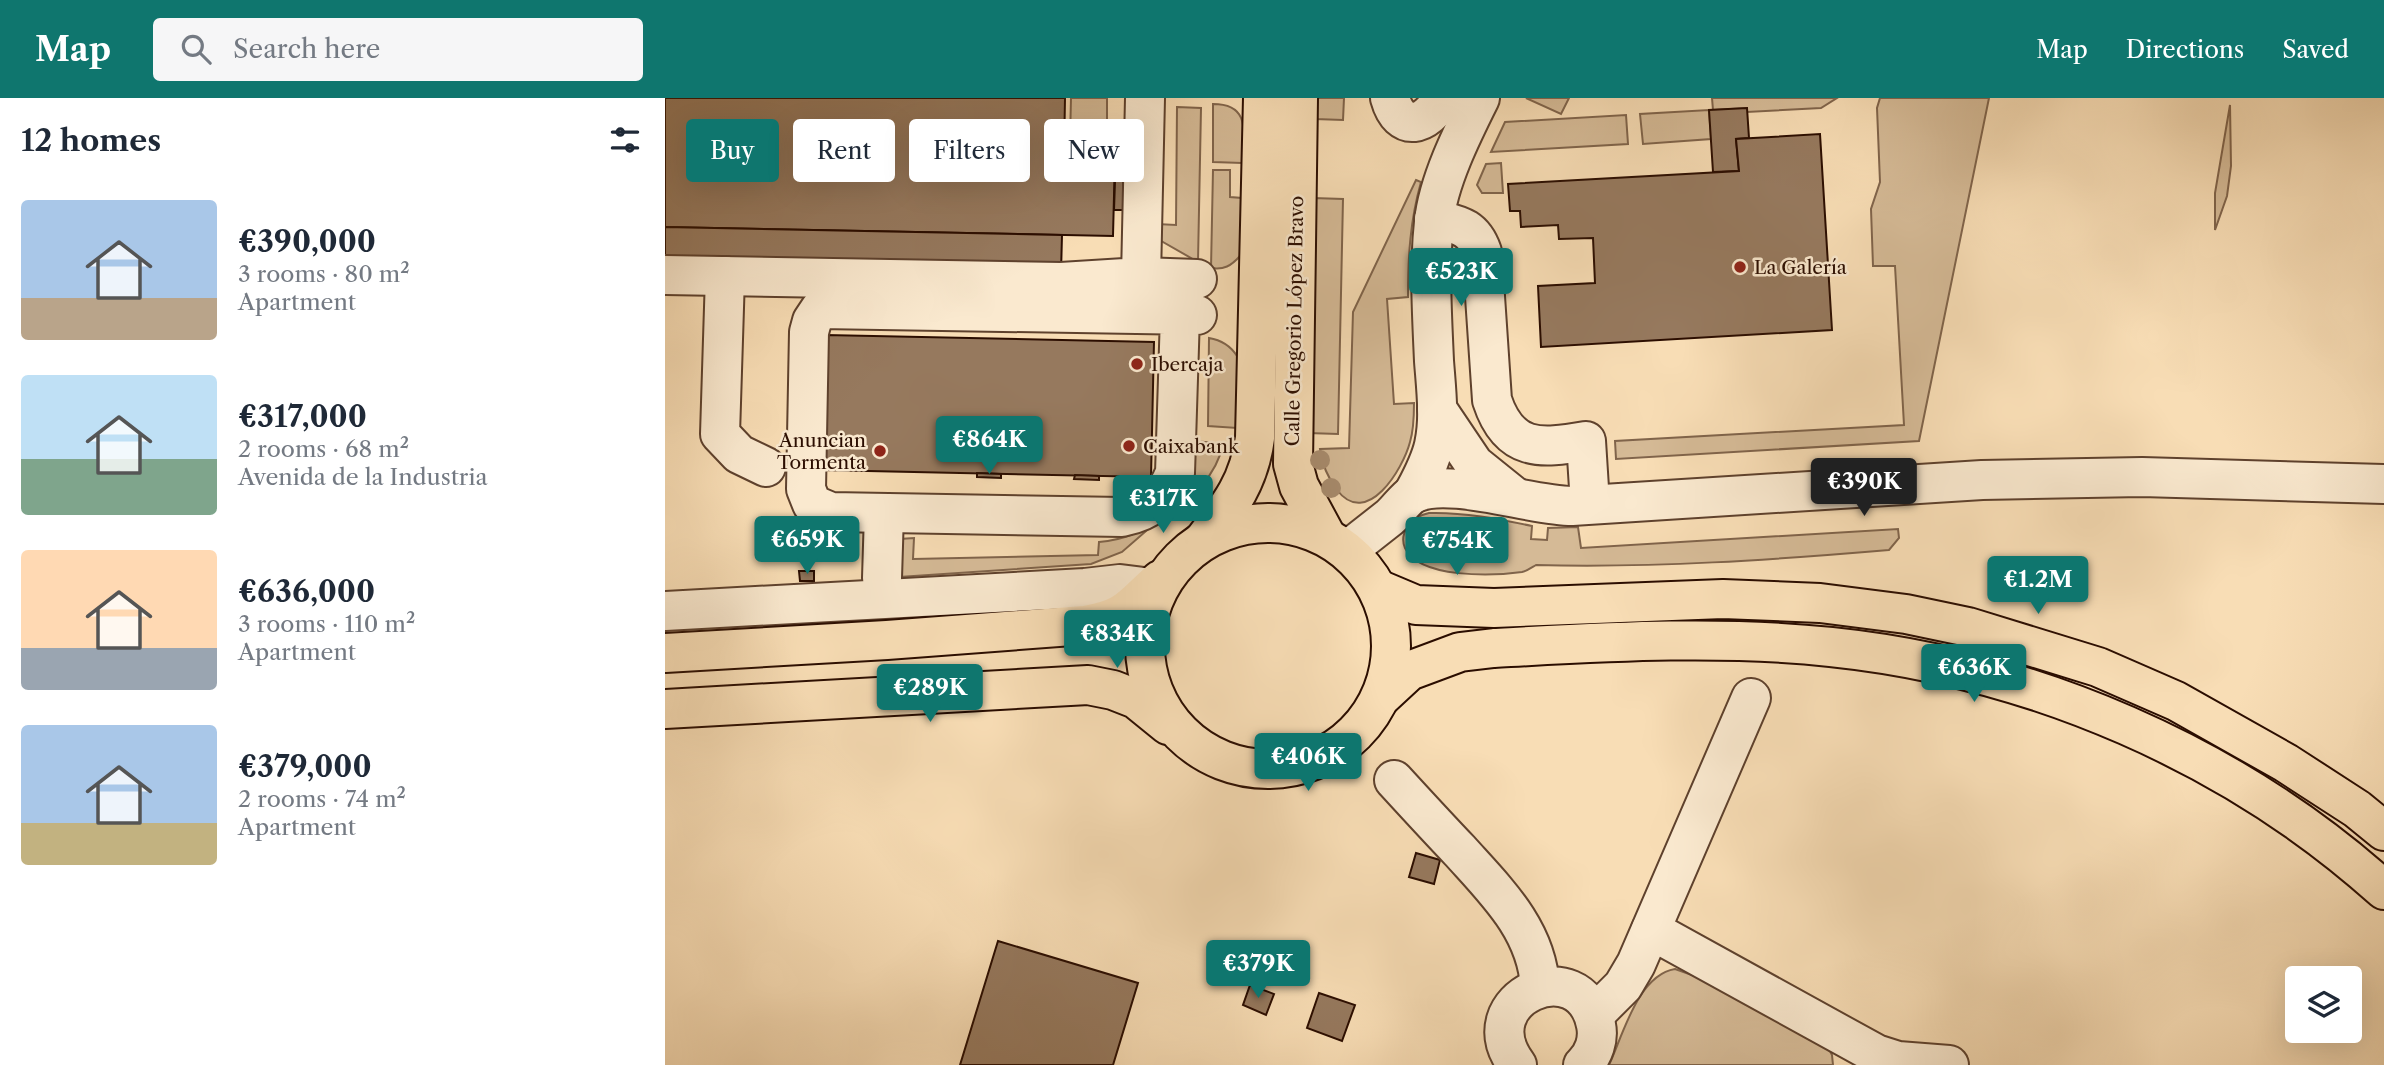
<!DOCTYPE html>
<html lang="en">
<head>
<meta charset="utf-8">
<style>
	body { margin:0; font-family:"Libre Caslon Text",serif; background:#f6f6f7; color:#1f2937; height:100vh; display:flex; flex-direction:column; font-size:26px; white-space:nowrap }
	* { box-sizing:border-box; margin:0 }
	p { font-size:23px; color:#747a83 }
	.icon { flex:none; width:38px; height:38px; fill:none; stroke:currentColor; stroke-width:2; stroke-linecap:round; stroke-linejoin:round }
	.map { position:relative; flex:1; overflow:hidden }
	.drawer { display:flex; flex-direction:column; background:#fff; width:665px }
	.drawer>* { flex:none }
	.top-card { position:absolute; left:21px; top:21px; width:665px; height:63px; display:flex; gap:14px }
	.fabs { position:absolute; left:1620px; top:868px; display:grid; gap:14px }
	.fabs a { display:grid; place-items:center; width:77px; height:77px; border-radius:7px; background:#fff; box-shadow:0 7px 28px #0002; font-size:35px }
	.price { position:absolute; translate:-50% -60px; padding:0 16px; border-radius:7px; background:#0f766e; color:#fff; font-size:23px; line-height:46px; filter:drop-shadow(0 2px 4px #0008) }
	.price::after { content:''; position:absolute; left:50%; top:42px; width:21px; height:16px; margin-left:-10px; background:inherit; clip-path:polygon(0 0,100% 0,50% 100%) }
	.price.on { background:#222; color:#fff }
	ul { padding:0; list-style:none }
	li { display:flex; align-items:center; gap:21px; height:175px; padding:0 21px }
	li span { display:grid; place-items:center; flex:none; width:196px; height:140px; border-radius:7px; color:#555 }
	li>.icon { margin-inline-start:auto }
	span .icon { width:84px; height:84px; fill:#fffc; stroke-width:1 }
	li b { font-size:30px }
	h2 { display:flex; justify-content:space-between; align-items:center; height:84px; padding:0 21px; font-size:30px }
	.chip { padding:0 24px; border-radius:7px; background:#fff; box-shadow:0 7px 28px #0002; font-size:24px; line-height:63px }
	.chip.on { background:#0f766e; color:#fff }
	header { display:flex; align-items:center; gap:42px; box-sizing:border-box; height:98px; padding:0 35px; background:#0f766e; color:#fff }
	header strong { font-size:33px }
	nav { display:flex; gap:38px; margin-inline-start:auto; font-size:24px }
	.search { width:490px; height:63px; background:#f6f6f7; display:flex; align-items:center; gap:18px; box-sizing:border-box; padding:0 24px; border-radius:7px; color:#747a83; font-size:26px }
	main { display:flex; flex:1; min-height:0 }
	.map>svg:first-child { display:block }
	.green { fill:#d5ba96; stroke:#80644b; stroke-width:2 }
	.building { fill:#96795e; stroke:#2b0d00; stroke-width:2 }
	.lines { fill:none; stroke-linecap:round; stroke-linejoin:round }
	.minor-casing { stroke:#5e412d; stroke-width:42 }
	.major-casing { stroke:#2b0d00; stroke-width:42 }
	.minor { stroke:#fae9cf; stroke-width:38 }
	.major { stroke:#f8ddb5; stroke-width:38 }
	.tree { fill:#a88c6e }
	.poi-dot { fill:#8f2418; stroke:#fae9cf; stroke-width:2.5 }
	.labels { text-anchor:middle; stroke-width:5; stroke-linejoin:round; paint-order:stroke }
	.poi-label { font-size:19px; fill:#2b0d00; stroke:#fae9cf; text-anchor:start }
	.street-label { font-size:19px; fill:#2b0d00; stroke:#fae9cf }
</style>
</head>
<body>
<header>
<strong>Map</strong>
<div class="search"><svg class="icon" aria-label="search" viewBox="0 0 24 24"><circle cx="10" cy="10" r="6"/><path d="M15 15l6 6"/></svg>Search here</div>
<nav><a>Map</a><a>Directions</a><a>Saved</a></nav>
</header>
<main>
<section class="drawer">
<h2>12 homes<svg class="icon" aria-label="filters" viewBox="0 0 24 24"><path d="M4 7h16M4 17h16"/><circle cx="9" cy="7" r="2"/><circle cx="15" cy="17" r="2"/></svg></h2>
<ul>
<li><span style="background:linear-gradient(#a9c7e8 70%,#b9a48a 0)"><svg class="icon" aria-label="home" viewBox="0 0 24 24"><path d="M3 11l9-7 9 7M6 9v11h12V9"/></svg></span><div><b>€390,000</b><p>3 rooms · 80 m²</p><p>Apartment</p></div></li>
<li><span style="background:linear-gradient(#bfe0f5 60%,#7fa58c 0)"><svg class="icon" aria-label="home" viewBox="0 0 24 24"><path d="M3 11l9-7 9 7M6 9v11h12V9"/></svg></span><div><b>€317,000</b><p>2 rooms · 68 m²</p><p>Avenida de la Industria</p></div></li>
<li><span style="background:linear-gradient(#ffd9b3 70%,#9aa5b1 0)"><svg class="icon" aria-label="home" viewBox="0 0 24 24"><path d="M3 11l9-7 9 7M6 9v11h12V9"/></svg></span><div><b>€636,000</b><p>3 rooms · 110 m²</p><p>Apartment</p></div></li>
<li><span style="background:linear-gradient(#a9c7e8 70%,#c2b280 0)"><svg class="icon" aria-label="home" viewBox="0 0 24 24"><path d="M3 11l9-7 9 7M6 9v11h12V9"/></svg></span><div><b>€379,000</b><p>2 rooms · 74 m²</p><p>Apartment</p></div></li>
</ul>
</section>
<div class="map">
<svg width="1719" height="967" viewBox="0 0 1719 967">
	<rect width="100%" height="100%" fill="#f8ddb5"/>
	<filter id="stains"><feTurbulence type="fractalNoise" baseFrequency=".00286" numOctaves="4"/><feColorMatrix values="0 0 0 0 .2 0 0 0 0 .09 0 0 0 0 .02 0 0 0 .5 -.17"/></filter>
	<radialGradient id="worn" r=".72"><stop offset=".6" stop-color="#630" stop-opacity="0"/><stop offset="1" stop-color="#630" stop-opacity=".3"/></radialGradient>
	<g class="green">
		<polygon points="406,0 442,0 442,44 405,42"/>
		<polygon points="650,0 679,0 678,22 650,21"/>
		<polygon points="861,0 904,0 896,16"/>
		<polygon points="1047,0 1172,0 1156,10 1082,14 1082,10 1048,12"/>
		<polygon points="1215,0 1324,0 1254,343 951,361 950,343 1239,327 1230,168 1208,168 1206,111 1215,84 1212,10"/>
		<path d="M548 6C587 6 578 36 577 65L548 64Z"/>
		<polygon points="1565,7 1566,68 1562,98 1550,132 1550,95"/>
		<polygon points="512,9 536,10 533,164 491,140 492,126 511,127"/>
		<polygon points="1044,12 1046,41 978,46 975,16"/>
		<polygon points="961,17 963,46 826,54 840,24"/>
		<polygon points="836,65 838,95 817,95 812,87 821,66"/>
		<path d="M548 72H565V99L577 100 575 158C566 168 559 172 546 170Z"/>
		<path d="M751 82 756 84C745 123 743 159 743 199L722 201 729 306 749 305C749 318 749 331 745 344 738 371 702 431 672 392 663 380 657 366 655 351L684 350 688 214Z"/>
		<polygon points="648,100 678,101 673,336 643,335"/>
		<path d="M544 240C556 242 565 247 572 258V330L543 328Z"/>
		<path d="M530 343 558 346C551 379 528 399 500 416Z"/>
		<path d="M764 415C799 414 833 421 867 428L866 441 882 442 883 430 913 429 916 450 1233 431 1234 440 1224 452C1107 462 989 470 871 467 866 470 862 473 857 474 828 478 755 481 740 450 737 443 738 436 742 430 748 421 754 417 764 415Z"/>
		<path d="M496 420 457 454 426 466 234 479V441L249 440 248 461 433 457 434 444C459 442 476 434 496 420Z"/>
		<path d="M1010 871 1027 877 1159 941 1167 957 1168 967H944C958 937 973 877 1010 871Z"/>
	</g>
	<g class="building">
		<polygon points="0,0 400,0 399,56 450,58 448,138 0,129"/>
		<polygon points="1082,10 1084,40 1071,41 1074,73 1048,74 1044,12"/>
		<polygon points="1155,36 1167,232 876,249 873,188 930,185 928,140 894,141 893,127 856,129 855,113 845,113 843,86 1074,73 1071,41"/>
		<polygon points="450,83 458,83 458,112 449,112"/>
		<polygon points="0,129 397,137 396,175 0,167"/>
		<polygon points="160,237 489,244 486,379 157,372"/>
		<polygon points="312,375 336,376 336,380 312,379"/>
		<polygon points="410,377 434,378 434,382 409,381"/>
		<polygon points="134,473 149,473 149,483 135,483"/>
		<polygon points="751,755 775,762 769,786 744,779"/>
		<polygon points="333,843 473,885 448,967 295,967"/>
		<polygon points="585,887 609,896 601,917 578,907"/>
		<polygon points="654,895 690,907 677,943 642,930"/>
	</g>
	<g class="lines">
		<defs>
			<g id="minor">
				<path d="M725 0C735 36 762 28 777 0"/>
				<path d="M769 121C793 127 808 128 817 154L827 302C844 354 875 351 921 343L925 406"/>
				<polyline points="0,177 396,184 476,179 480,0"/>
				<polyline points="60,178 55,336 74,356 101,369"/>
				<polyline points="476,179 532,181"/>
				<path d="M515 217 510 375C499 401 486 413 457 419L166 414 147 406 141 391 144 234 147 223 155 211 532 217"/>
				<polyline points="772,311 809,366 850,399"/>
				<path d="M748 396C756 381 765 365 769 347 775 320 771 290 769 263 767 217 764 170 769 124 773 84 797 36 815 0"/>
				<path d="M683 452C697 441 711 430 725 419 733 412 740 401 748 396 782 378 866 408 907 408L1317 382 1477 379 1719 386"/>
				<polyline points="217,480 219,415"/>
				<polyline points="0,513 420,490 455,486 487,490"/>
				<path d="M729 682C751 706 773 730 795 753 831 793 872 832 875 889"/>
				<polyline points="986,832 1211,956 1233,963 1284,967"/>
				<polyline points="929,917 958,888 971,866 1086,600"/>
				<path d="M852 967C802 900 916 851 931 927 934 941 929 957 918 967"/>
			</g>
			<g id="major">
				<polyline points="633,0 628,366 634,388 661,438"/>
				<circle cx="603" cy="548" r="123"/>
				<path d="M539 442C565 408 584 384 590 340L598 0"/>
				<polyline points="713,491 751,507 829,510 1058,501 1155,505 1241,516 1303,529 1433,569 1511,603 1621,665 1692,711 1719,733"/>
				<path d="M0 555 222 542 420 527C463 520 465 508 495 482"/>
				<path d="M717 598 744 573 795 554 829 550C941 544 1054 537 1166 549 1368 570 1568 656 1719 792"/>
				<polyline points="0,611 423,587 448,592 471,601 503,627"/>
			</g>
		</defs>
		<use href="#minor" class="minor-casing"/>
		<use href="#major" class="major-casing"/>
		<use href="#minor" class="minor"/>
		<use href="#major" class="major"/>
	</g>
	<g class="tree">
		<circle cx="655" cy="362" r="10"/>
		<circle cx="666" cy="390" r="10"/>
	</g>
	<g class="poi-dot">
		<circle cx="1075" cy="169" r="7"/>
		<circle cx="472" cy="266" r="7"/>
		<circle cx="464" cy="348" r="7"/>
		<circle cx="215" cy="353" r="7"/>
	</g>
	<g class="labels">
		<g class="poi-label">
			<text x="1089" y="176">La Galería</text>
			<text x="486" y="273">Ibercaja</text>
			<text x="201" y="349" text-anchor="end">Anuncian<tspan x="201" dy="22">Tormenta</tspan></text>
			<text x="478" y="355">Caixabank</text>
		</g>
		<g class="street-label">
			<text transform="translate(629 223) rotate(-89)" y="7">Calle Gregorio López Bravo</text>
		</g>
	</g>
	<rect width="100%" height="100%" filter="url(#stains)"/>
	<rect width="100%" height="100%" fill="url(#worn)"/>
</svg>
<div class="fabs">
<a><svg class="icon" aria-label="layers" viewBox="0 0 24 24"><path d="M12 4l9 5-9 5-9-5zM3 14l9 5 9-5"/></svg></a>
</div>
<b class="price" style="left:796px;top:210px">€523K</b>
<b class="price" style="left:324px;top:378px">€864K</b>
<b class="price on" style="left:1199px;top:420px">€390K</b>
<b class="price" style="left:498px;top:437px">€317K</b>
<b class="price" style="left:142px;top:478px">€659K</b>
<b class="price" style="left:792px;top:479px">€754K</b>
<b class="price" style="left:1373px;top:518px">€1.2M</b>
<b class="price" style="left:452px;top:572px">€834K</b>
<b class="price" style="left:1309px;top:606px">€636K</b>
<b class="price" style="left:265px;top:626px">€289K</b>
<b class="price" style="left:643px;top:695px">€406K</b>
<b class="price" style="left:593px;top:902px">€379K</b>
<div class="top-card">
<a class="chip on">Buy</a>
<a class="chip">Rent</a>
<a class="chip">Filters</a>
<a class="chip">New</a>
</div>
</div>
</main>
</body>
</html>
